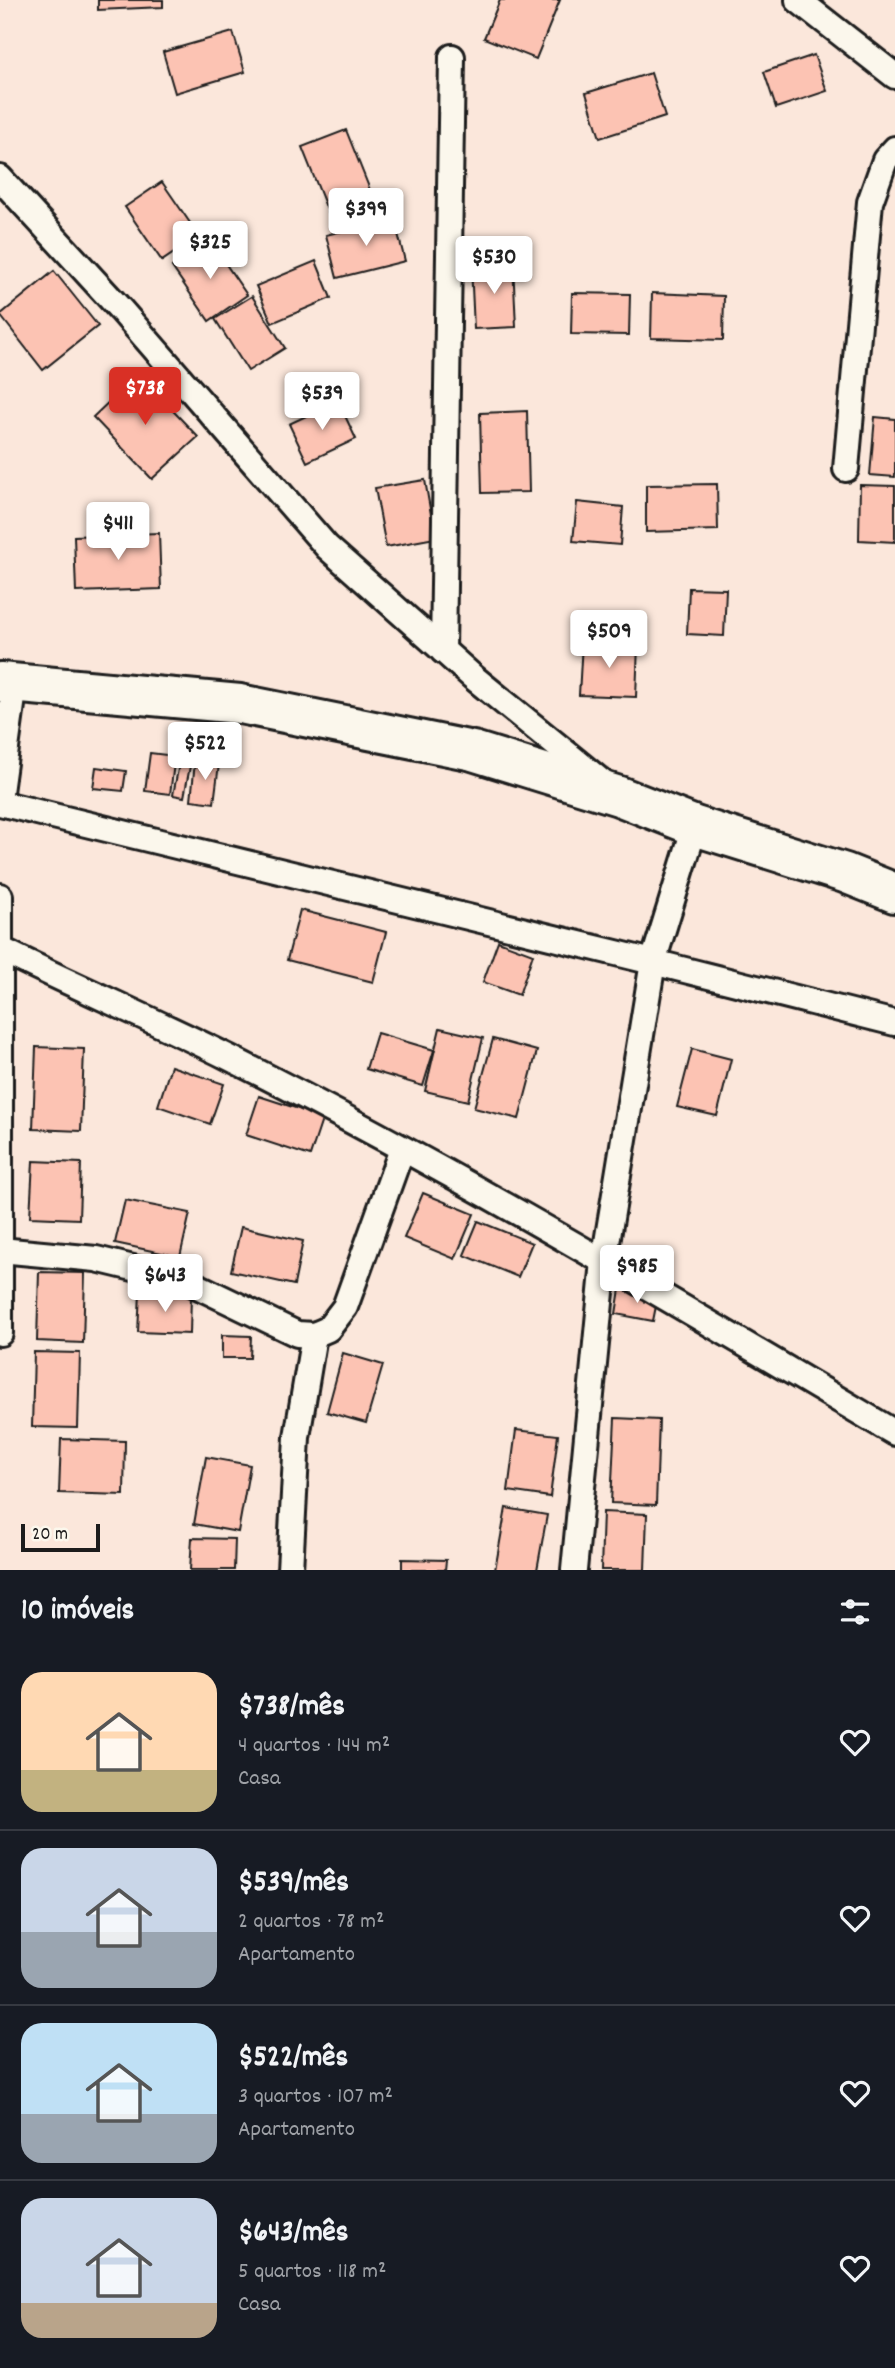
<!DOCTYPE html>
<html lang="pt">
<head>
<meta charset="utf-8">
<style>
	body { margin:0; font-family:Dekko,sans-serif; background:#242831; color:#f1f3f6; height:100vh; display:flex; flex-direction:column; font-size:26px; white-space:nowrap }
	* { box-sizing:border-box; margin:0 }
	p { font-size:23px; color:#9ea1a6 }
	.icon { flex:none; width:38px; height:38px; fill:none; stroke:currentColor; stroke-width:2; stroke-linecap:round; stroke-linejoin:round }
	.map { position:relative; height:1570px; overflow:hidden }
	.side { display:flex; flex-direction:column; background:#171b24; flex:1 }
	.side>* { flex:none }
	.scale { position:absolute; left:21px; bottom:18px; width:79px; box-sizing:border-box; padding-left:7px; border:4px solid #1c1c1c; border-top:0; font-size:19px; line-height:24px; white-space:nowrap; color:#1c1c1c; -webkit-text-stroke:5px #fbf7ec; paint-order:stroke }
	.price { position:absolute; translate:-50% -60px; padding:0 16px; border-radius:7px; background:#fff; color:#222; font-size:23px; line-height:46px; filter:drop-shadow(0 2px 4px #0008) }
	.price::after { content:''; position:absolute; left:50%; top:42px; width:21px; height:16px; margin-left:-10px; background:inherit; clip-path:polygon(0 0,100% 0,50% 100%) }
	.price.active { background:#d93025; color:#fff }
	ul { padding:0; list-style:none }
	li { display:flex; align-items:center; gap:21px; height:175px; padding:0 21px }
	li+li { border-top:2px solid #363941 }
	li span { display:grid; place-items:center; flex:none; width:196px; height:140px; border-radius:21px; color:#555 }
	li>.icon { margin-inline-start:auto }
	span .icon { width:84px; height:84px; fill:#fffc; stroke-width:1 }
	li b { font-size:30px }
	h2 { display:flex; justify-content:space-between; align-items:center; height:84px; padding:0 21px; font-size:30px }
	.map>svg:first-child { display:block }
	.building { fill:#fcc3b3; stroke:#1c1c1c; stroke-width:2 }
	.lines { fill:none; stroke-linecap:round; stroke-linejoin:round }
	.street-casing { stroke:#1c1c1c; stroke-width:30 }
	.primary-casing { stroke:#1c1c1c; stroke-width:44 }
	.street { stroke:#fbf7ec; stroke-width:24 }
	.primary { stroke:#fbf7ec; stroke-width:38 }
</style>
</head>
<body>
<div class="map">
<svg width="895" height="1570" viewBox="0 0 895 1570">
	<rect width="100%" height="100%" fill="#fbe7db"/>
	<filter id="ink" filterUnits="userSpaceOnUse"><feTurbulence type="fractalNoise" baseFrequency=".0143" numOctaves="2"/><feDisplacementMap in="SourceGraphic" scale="14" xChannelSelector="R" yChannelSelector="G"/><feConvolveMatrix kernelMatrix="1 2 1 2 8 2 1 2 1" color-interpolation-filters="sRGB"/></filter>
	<g filter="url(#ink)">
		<g class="building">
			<polygon points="98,0 163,0 163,7 98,10"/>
			<polygon points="500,0 560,0 536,59 484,38"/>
			<polygon points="233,32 245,72 175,93 163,52"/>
			<polygon points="814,55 827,91 776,108 764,72"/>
			<polygon points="651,73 665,117 600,138 586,93"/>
			<polygon points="346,130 378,210 334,227 302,147"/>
			<polygon points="162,182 199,236 162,261 125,207"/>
			<polygon points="394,218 405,261 337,278 326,235"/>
			<polygon points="210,241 247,295 209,321 172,267"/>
			<polygon points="316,261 331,298 272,323 256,286"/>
			<polygon points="513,263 516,327 474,329 471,265"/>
			<polygon points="54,271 98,326 43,370 0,315"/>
			<polygon points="572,293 630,294 629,335 571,334"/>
			<polygon points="652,293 724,296 723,340 651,338"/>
			<polygon points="252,296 285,348 248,371 215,319"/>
			<polygon points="138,374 198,437 152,479 93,417"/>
			<polygon points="338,401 356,439 307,462 289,424"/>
			<polygon points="527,411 529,492 482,493 480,413"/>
			<polygon points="875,417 895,419 895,477 870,475"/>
			<polygon points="425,480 435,538 386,547 375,488"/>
			<polygon points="717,484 718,530 646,532 646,485"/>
			<polygon points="860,485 895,486 895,542 859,540"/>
			<polygon points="577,502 623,507 620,545 573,541"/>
			<polygon points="159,533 161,589 76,592 74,536"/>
			<polygon points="689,588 726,589 724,636 687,634"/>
			<polygon points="582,642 638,644 636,697 579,695"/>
			<polygon points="150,753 175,756 170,794 145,791"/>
			<polygon points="180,759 191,761 184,797 173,795"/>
			<polygon points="195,762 219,764 214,803 191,800"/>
			<polygon points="96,767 126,771 123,791 93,788"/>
			<polygon points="300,910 386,932 373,982 287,960"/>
			<polygon points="498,941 533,954 519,995 483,982"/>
			<polygon points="440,1028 483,1038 468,1101 425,1091"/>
			<polygon points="377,1033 434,1050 423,1086 366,1069"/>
			<polygon points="493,1039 537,1051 519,1119 474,1108"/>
			<polygon points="36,1047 84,1049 81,1131 33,1129"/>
			<polygon points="692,1049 731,1059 717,1116 677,1107"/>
			<polygon points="171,1066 224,1084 210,1124 158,1106"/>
			<polygon points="259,1096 323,1117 310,1156 246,1135"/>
			<polygon points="33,1161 81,1163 79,1219 30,1217"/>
			<polygon points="423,1193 474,1214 455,1259 404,1238"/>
			<polygon points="125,1200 190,1213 180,1257 115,1243"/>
			<polygon points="478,1221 532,1243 518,1277 464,1255"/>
			<polygon points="241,1227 303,1241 294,1285 231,1271"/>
			<polygon points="39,1272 85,1273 83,1343 37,1341"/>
			<polygon points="620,1289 658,1296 653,1321 616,1314"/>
			<polygon points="140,1293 191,1295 190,1334 138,1332"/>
			<polygon points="222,1335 251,1336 250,1358 222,1358"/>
			<polygon points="34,1352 80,1353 78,1428 32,1427"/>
			<polygon points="343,1353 383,1365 366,1423 327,1412"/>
			<polygon points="615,1418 659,1420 656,1505 611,1503"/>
			<polygon points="516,1430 558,1435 550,1497 508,1491"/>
			<polygon points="61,1439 125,1441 124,1495 59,1493"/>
			<polygon points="206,1457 250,1465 238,1532 194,1524"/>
			<polygon points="506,1508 547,1515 537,1570 495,1570"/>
			<polygon points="603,1512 647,1514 645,1570 601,1570"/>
			<polygon points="192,1538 235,1539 234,1570 190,1570"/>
			<polygon points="402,1559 446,1560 445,1570 402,1570"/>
		</g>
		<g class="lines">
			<defs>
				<g id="street">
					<polyline points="798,0 895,76"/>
					<polyline points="0,178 121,310 327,547 473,677 603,783"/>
					<polyline points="846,469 870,202 885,160 895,149"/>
					<polyline points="443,651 452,57"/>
					<polyline points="0,792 15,683"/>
					<polyline points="0,803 653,962 895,1023"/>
					<polyline points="0,896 0,1333"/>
					<path d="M0 949C76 987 154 1020 230 1058 457 1172 676 1303 895 1433"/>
					<polyline points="0,1250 96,1259 187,1281 297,1334 314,1335 328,1329 345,1307 402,1149"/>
					<polyline points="290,1570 297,1437 314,1335"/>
					<polyline points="574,1570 604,1261 653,962 695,826"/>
				</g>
				<polyline id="primary" points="0,682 240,704 473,751 619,796 695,826 845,873 895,893"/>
			</defs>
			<use href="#street" class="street-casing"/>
			<use href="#primary" class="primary-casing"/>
			<use href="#street" class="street"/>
			<use href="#primary" class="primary"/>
		</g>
	</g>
</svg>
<div class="scale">20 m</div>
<b class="price" style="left:366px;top:248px">$399</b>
<b class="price" style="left:210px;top:281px">$325</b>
<b class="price" style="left:494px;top:296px">$530</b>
<b class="price active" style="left:145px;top:427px">$738</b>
<b class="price" style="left:322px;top:432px">$539</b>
<b class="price" style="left:118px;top:562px">$411</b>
<b class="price" style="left:609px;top:670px">$509</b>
<b class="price" style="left:205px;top:782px">$522</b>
<b class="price" style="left:637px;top:1305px">$985</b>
<b class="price" style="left:165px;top:1314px">$643</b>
</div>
<section class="side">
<h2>10 imóveis<svg class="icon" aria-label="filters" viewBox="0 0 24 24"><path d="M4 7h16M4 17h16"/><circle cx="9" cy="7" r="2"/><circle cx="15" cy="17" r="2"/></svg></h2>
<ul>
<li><span style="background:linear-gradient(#ffd9b3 70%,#c2b280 0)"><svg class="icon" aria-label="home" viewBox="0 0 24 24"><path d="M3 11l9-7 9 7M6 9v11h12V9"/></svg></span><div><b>$738/mês</b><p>4 quartos · 144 m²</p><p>Casa</p></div><svg class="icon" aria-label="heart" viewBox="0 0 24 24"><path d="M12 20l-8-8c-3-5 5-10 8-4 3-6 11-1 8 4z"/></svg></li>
<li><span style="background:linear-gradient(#c9d6e8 60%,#9aa5b1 0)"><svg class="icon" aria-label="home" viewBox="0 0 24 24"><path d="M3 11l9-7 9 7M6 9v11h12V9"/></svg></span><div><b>$539/mês</b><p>2 quartos · 78 m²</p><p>Apartamento</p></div><svg class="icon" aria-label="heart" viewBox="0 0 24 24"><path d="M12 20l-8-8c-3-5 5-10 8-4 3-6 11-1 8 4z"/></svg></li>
<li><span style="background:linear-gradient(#bfe0f5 65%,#9aa5b1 0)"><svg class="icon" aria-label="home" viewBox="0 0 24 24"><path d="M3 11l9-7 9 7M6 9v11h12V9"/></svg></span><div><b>$522/mês</b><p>3 quartos · 107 m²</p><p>Apartamento</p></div><svg class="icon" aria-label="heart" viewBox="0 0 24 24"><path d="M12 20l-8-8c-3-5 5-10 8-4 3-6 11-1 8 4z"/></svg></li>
<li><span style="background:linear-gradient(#c9d6e8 75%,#b9a48a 0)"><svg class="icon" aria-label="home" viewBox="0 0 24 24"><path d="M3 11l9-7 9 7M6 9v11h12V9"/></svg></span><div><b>$643/mês</b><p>5 quartos · 118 m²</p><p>Casa</p></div><svg class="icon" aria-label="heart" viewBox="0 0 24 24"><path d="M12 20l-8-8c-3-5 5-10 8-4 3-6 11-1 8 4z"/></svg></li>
</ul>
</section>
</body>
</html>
